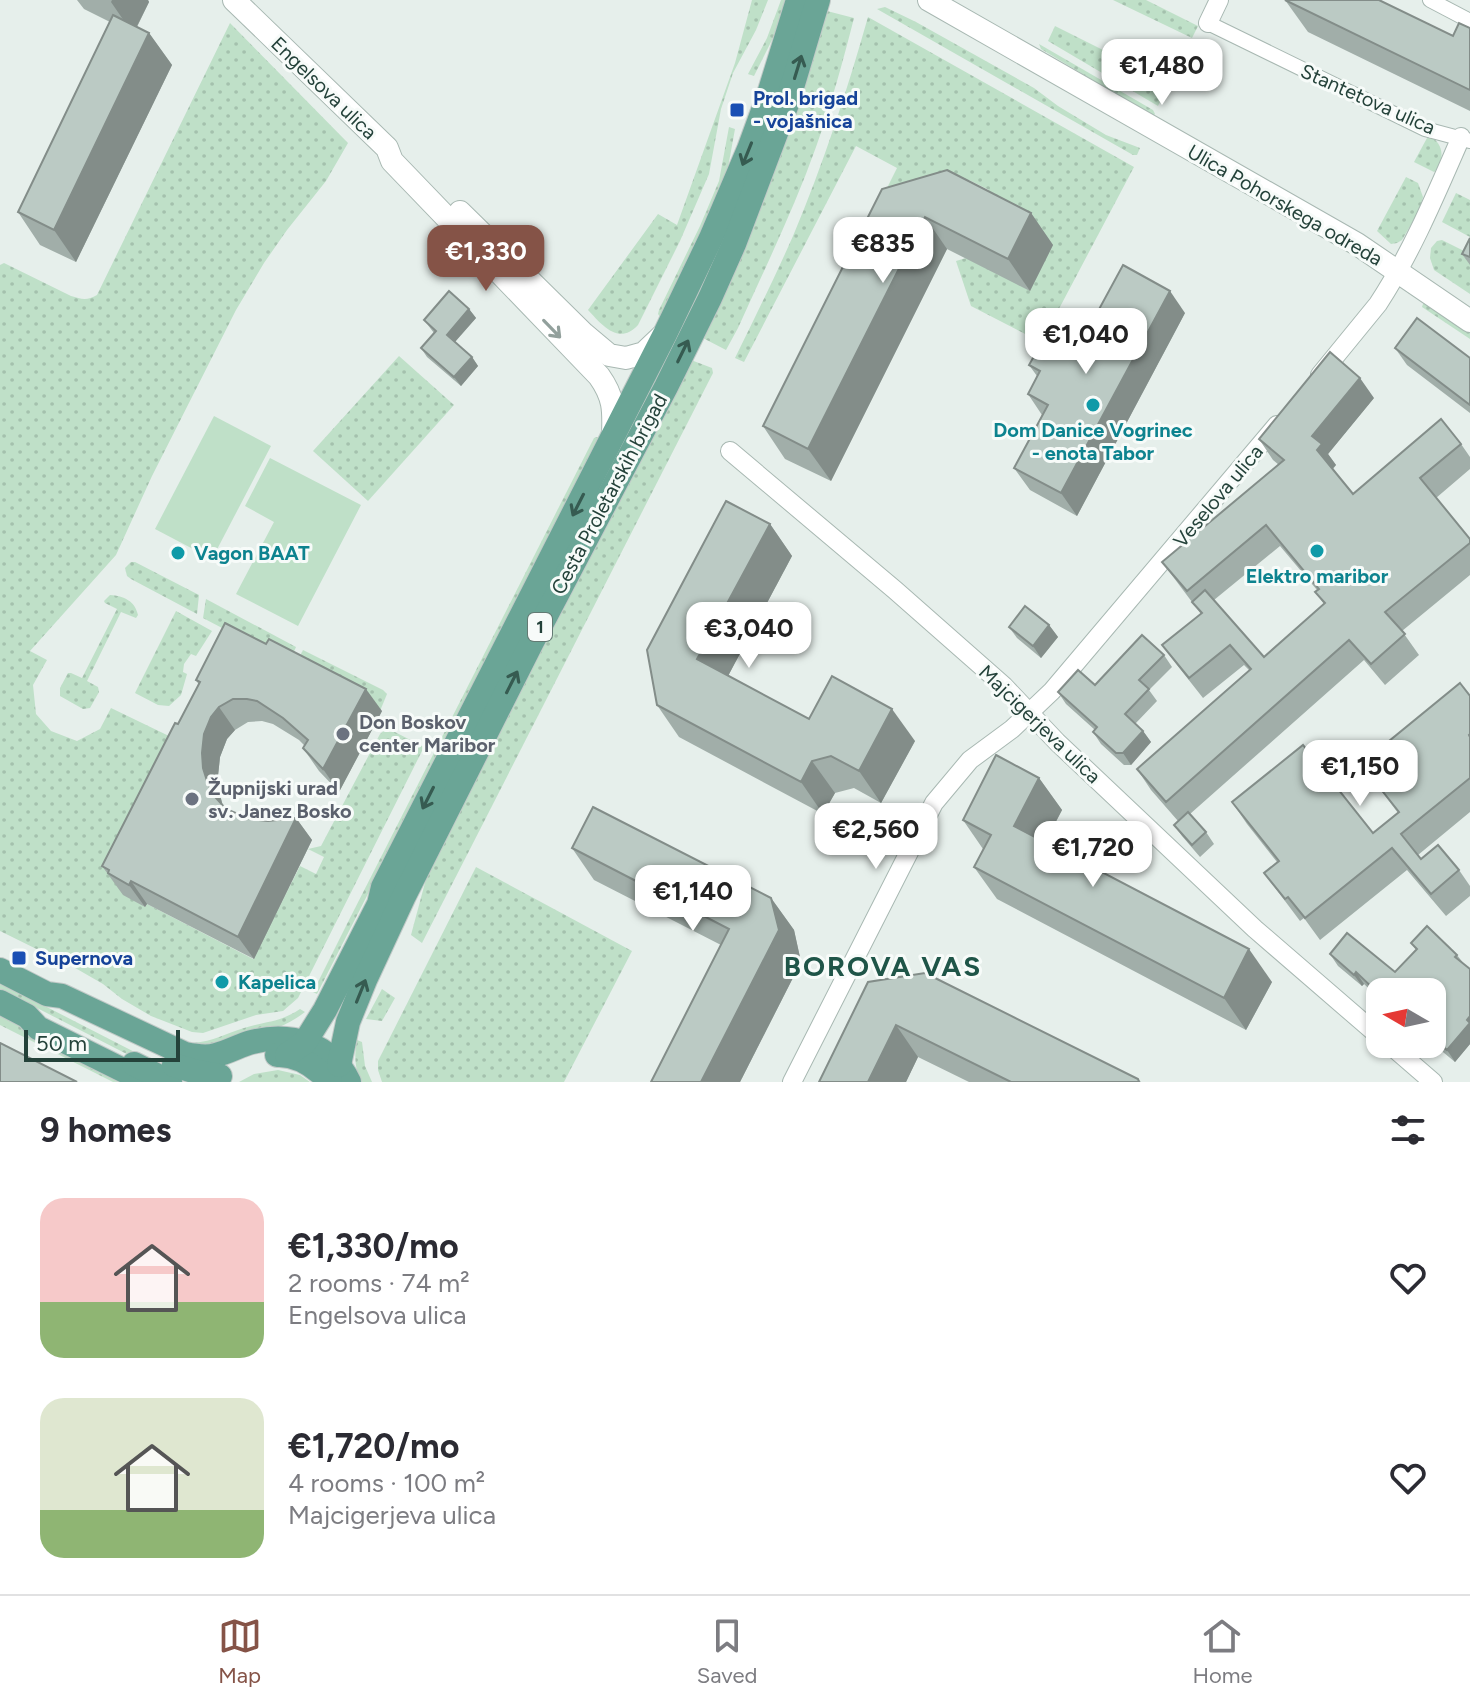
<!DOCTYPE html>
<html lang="en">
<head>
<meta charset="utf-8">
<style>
	body { margin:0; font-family:Figtree,sans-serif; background:#f2f2f3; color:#2b2b33; height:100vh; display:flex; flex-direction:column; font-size:30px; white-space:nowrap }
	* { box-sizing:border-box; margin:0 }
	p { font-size:26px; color:#7c7c81 }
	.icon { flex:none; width:44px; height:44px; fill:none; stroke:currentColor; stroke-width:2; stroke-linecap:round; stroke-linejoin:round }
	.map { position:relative; height:1082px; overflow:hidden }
	.sheet { display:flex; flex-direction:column; background:#fff; flex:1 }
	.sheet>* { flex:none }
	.needle { width:52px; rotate:279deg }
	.controls { position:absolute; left:1366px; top:978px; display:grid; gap:16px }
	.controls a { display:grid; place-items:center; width:80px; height:80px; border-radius:16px; background:#fff; box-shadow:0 2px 6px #0004; font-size:40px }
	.scale { position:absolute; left:24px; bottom:20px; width:156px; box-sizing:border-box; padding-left:8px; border:4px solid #24423a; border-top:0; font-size:22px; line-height:28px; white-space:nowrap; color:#24423a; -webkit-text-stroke:6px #f7fbf9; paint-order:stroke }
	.price { position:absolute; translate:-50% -68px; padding:0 18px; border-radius:16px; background:#fff; color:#222; font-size:26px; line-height:52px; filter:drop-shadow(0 2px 4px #0008) }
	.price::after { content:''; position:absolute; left:50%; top:48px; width:24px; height:18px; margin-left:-12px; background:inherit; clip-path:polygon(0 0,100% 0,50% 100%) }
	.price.selected { background:#855347; color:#fff }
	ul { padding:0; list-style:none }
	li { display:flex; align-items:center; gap:24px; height:200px; padding:0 40px }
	li span { display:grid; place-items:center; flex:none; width:224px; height:160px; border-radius:24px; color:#555 }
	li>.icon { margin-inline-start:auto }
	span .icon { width:96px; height:96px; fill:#fffc; stroke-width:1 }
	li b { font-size:34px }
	h2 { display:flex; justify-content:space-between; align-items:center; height:96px; padding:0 40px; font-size:34px }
	.menu { display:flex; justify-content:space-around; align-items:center; height:112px; border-top:2px solid #e1e1e2; background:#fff; font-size:22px; color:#7c7c81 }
	.menu a { display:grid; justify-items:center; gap:4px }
	.menu .selected { color:#855347 }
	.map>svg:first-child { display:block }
	.grass { fill:url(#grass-dots) }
	.pitch { fill:#bfe0c8 }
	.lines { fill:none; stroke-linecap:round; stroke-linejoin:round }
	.pedestrian-casing { stroke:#a8b8b2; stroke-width:16 }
	.minor-casing { stroke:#a8b8b2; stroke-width:20 }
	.tertiary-casing { stroke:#a8b8b2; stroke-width:24 }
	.primary-casing { stroke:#c2cac8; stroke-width:26 }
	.pedestrian { stroke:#fff; stroke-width:14 }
	.minor { stroke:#fff; stroke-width:18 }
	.tertiary { stroke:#fff; stroke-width:22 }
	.primary { stroke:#6aa596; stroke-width:24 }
	.wall { fill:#a1aea9; fill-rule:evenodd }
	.shaded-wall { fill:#838d89 }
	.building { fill:#bbcac4; stroke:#838d89; stroke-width:2 }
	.oneway { stroke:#365b51 }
	.oneway2 { stroke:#92a09c }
	.transit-dot { fill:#1a4fb4; stroke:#f7fbf9; stroke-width:3 }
	.culture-dot { fill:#0f9aa8; stroke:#f7fbf9; stroke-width:3 }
	.worship-dot { fill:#6b7280; stroke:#f7fbf9; stroke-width:3 }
	.labels { text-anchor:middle; stroke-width:6; stroke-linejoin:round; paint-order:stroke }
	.shield { fill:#f7fbf9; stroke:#637a73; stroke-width:2 }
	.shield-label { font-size:18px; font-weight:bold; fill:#24423a }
	.street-label { font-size:20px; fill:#24423a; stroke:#f7fbf9 }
	.transit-label { font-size:20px; font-weight:bold; fill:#164399; stroke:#f7fbf9; text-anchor:start }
	.culture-label { font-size:20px; font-weight:bold; fill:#0d838f; stroke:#f7fbf9 }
	.worship-label { font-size:20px; font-weight:bold; fill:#5b616d; stroke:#f7fbf9; text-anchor:start }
	.district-label { font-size:28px; font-weight:bold; letter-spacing:2px; fill:#1f5548; stroke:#f7fbf9 }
</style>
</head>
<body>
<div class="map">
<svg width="1470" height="1082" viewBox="0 0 1470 1082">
	<defs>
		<pattern id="grass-dots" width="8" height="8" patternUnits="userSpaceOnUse" patternTransform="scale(2)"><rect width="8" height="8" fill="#bfe0c8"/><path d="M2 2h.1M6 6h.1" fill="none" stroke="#a4c1ad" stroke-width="1.8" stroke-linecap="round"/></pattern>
	</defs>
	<rect width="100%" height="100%" fill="#e6efeb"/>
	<g class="grass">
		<path d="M752 0H768L756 30 733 73 721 109 709 174 680 241 638 325C619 346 602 325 588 310L658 214 677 225 735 63Z"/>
		<polygon points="781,0 786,0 773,38 754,76 748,74 767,38"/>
		<polygon points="1113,0 1146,0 1198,26 1192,38"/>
		<polygon points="885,7 916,22 1034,88 1058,106 1106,135 1140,148 1137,155 1133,155 877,9"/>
		<path d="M827 11 854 18C843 61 831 105 816 147 794 209 765 268 738 328L726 350 701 337 732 273 778 163Z"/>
		<path d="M868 17 1134 167 1043 339 1034 336 1031 337 971 306 956 261 966 258 1030 290 989 198V190L969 180 885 192 897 168 856 146 744 362 735 358C755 317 775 277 793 236 823 165 847 91 868 17Z"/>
		<path d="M230 23 348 143 326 181 287 230 264 263 236 310 152 476 116 555 30 651 47 660 33 685 36 714 51 731 77 741 100 729 111 708 169 736 125 892 145 907 147 904 253 959 300 866 316 874 324 857 308 849 321 846 380 734 386 729 391 730 424 747 298 998 283 1011 256 1015 203 1033 192 1032 151 1016 122 999 103 984 77 969 0 931V265L4 263 71 296C81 299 87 301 97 295Z"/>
		<polygon points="1055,26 1169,83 1158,106 1048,41"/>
		<polygon points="1039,44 1153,110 1155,114 1153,116 1144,111 1041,49"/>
		<polygon points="729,127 735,129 725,184 661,318 658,314 659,310 700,226 719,181"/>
		<path d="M1431 137C1444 144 1445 162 1434 172L1414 162 1427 138Z"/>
		<polygon points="1406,177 1418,183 1423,197 1420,209 1402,240 1397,243 1391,244 1377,231"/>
		<polygon points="1456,193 1470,200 1470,237 1442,222"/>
		<polygon points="1442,240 1470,254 1470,294 1434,270 1430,258 1431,248 1437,241"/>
		<polygon points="1425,303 1470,333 1470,339 1422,307 1423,304"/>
		<polygon points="399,356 454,405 368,501 313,451"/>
		<polygon points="691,360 712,368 713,373 422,943 411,935 426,879 436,856"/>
		<polygon points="597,437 600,438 317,994 313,992 349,920 594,438"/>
		<polygon points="131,562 135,562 199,595 197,614 131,579 127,576 125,568"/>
		<path d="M110 595C124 596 135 601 138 615L136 618 121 612 87 681 98 687 99 692 90 708 83 709 60 696V688L68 673H71L82 678 117 609 105 603 104 601Z"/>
		<polygon points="206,599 296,647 289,663 203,618"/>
		<polygon points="176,611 212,631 196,656 191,654 184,664 183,672 187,674 181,695 169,706 158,705 135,693"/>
		<polygon points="303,650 383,690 387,694 380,711 295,667"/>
		<polygon points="476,867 632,951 564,1082 382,1082 378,1070 378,1061"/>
		<polygon points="0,983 156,1063 154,1068 0,989"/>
		<polygon points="382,989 395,998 382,1021 366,1019"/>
		<path d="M300 1009 305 1012C278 1034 225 1044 191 1047L193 1043C214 1041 225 1034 244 1028 266 1021 279 1023 300 1009Z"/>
		<polygon points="0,1015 130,1082 113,1082 0,1025"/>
		<path d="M357 1040 362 1042 365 1066 372 1082H360C355 1067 354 1055 357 1040Z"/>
		<polygon points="278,1070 300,1075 310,1082 239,1082 254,1074"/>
	</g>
	<g class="pitch">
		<polygon points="214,416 271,446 212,559 155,529"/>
		<polygon points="270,458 361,505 298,626 236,594 274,522 245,506"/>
	</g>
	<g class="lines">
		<defs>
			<g id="pedestrian">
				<polyline points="1430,0 1470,21"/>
				<polyline points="1208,23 1425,129 1470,141"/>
			</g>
			<g id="minor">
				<polyline points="1208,23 1219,0"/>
				<path d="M1320 375 1378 304C1412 252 1436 194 1461 137"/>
				<polyline points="730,451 895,590 1004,686 1057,742 1255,929 1380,1037"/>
				<polyline points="1389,1044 1433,1082"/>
				<polyline points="792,1082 934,803 970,760 1012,729 1052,691 1277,425"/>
			</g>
			<g id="tertiary">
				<path d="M234 0 387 148 392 161 599 376C614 397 614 410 613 435"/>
				<polyline points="929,0 1357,244 1470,321"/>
				<polyline points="460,212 584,334 609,355 626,358 644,353 663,335"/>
			</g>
			<g id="primary">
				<path d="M0 970 47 994 62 996 185 1054C195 1056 206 1058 216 1055 229 1052 240 1045 252 1042 291 1032 331 1044 349 1082"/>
				<polyline points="0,1002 27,1016 38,1028 147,1082"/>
				<path d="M277 1055C299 1054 316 1067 330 1082"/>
				<polyline points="287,1055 305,1042 325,1010 379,904 383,887 665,334 711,238 749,149 768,97 798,0"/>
				<polyline points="134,1064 170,1082"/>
				<polyline points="174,1065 193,1071 220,1076"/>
				<polyline points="339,1065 348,1022 365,980 404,896 532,642 666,387 710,298 734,244 787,104 818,0"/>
			</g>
		</defs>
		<use href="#pedestrian" class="pedestrian-casing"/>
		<use href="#minor" class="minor-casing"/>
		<use href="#tertiary" class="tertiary-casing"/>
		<use href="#primary" class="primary-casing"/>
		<use href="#pedestrian" class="pedestrian"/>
		<use href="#minor" class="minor"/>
		<use href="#tertiary" class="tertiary"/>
		<use href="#primary" class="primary"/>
	</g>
	<g class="wall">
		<polygon points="77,0 148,0 149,2 137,27 149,33 172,65 76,262 40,245 18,212 110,22 84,9"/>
		<polygon points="1285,0 1453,36 1470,28 1470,111 1308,32"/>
		<polygon points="882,189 1031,213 1053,245 1030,291 947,249 831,481 785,459 763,426"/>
		<polygon points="1470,238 1470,265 1462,254"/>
		<polygon points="469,309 476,318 455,342 472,357 478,366 461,386 427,357 421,348 434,333 424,320"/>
		<polygon points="1185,313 1077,516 1030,490 1014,468 1042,415 1028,394 1037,376 1029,365 1057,338 1090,326"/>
		<polygon points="1395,348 1470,358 1470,413 1407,365"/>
		<path d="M1374 398 1328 454 1336 465 1333 469 1353 494 1461 444 1470 457V469L1436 498 1470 539V575L1402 631 1419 655 1385 685 1364 660 1190 814 1206 832 1214 844 1200 857 1182 836 1174 825 1178 821 1151 790 1137 769 1249 670 1244 665 1203 698 1177 665 1162 645 1201 614 1162 562 1279 465 1273 460 1259 439ZM1280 546 1317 590 1315 592 1324 604 1264 657 1214 600Z"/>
		<polygon points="770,524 792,556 728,676 809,719 915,741 881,803 854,788 835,793 823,814 679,737 657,705"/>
		<polygon points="1049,625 1058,637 1041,658 1017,638 1009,627"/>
		<polygon points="1164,655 1172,667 1149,690 1157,701 1135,724 1143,731 1151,742 1131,765 1124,765 1101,744 1093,732 1095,730 1066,704 1058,692 1095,685"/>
		<polygon points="196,680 382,711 339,792 319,771 303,748 305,746 299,740 273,724 262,721 248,722 235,730 227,739 220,757 218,776 219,791 223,806 226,809 250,819 268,821 296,818 312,840 254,959 147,904 145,907 123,895 102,866 199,685"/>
		<polygon points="1470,696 1470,812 1418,855 1421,859 1459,870 1470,886 1470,896 1446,916 1407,870 1320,940 1304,918 1300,921 1264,873 1277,862 1247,824 1232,802 1373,833 1398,813 1361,764"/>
		<polygon points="1039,778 1062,810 1045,843 1272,982 1246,1030 997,899 974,867 983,849 963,820"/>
		<polygon points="572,848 771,898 794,930 801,962 740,1082 651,1082 721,945 594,880"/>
		<polygon points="1411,943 1457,955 1464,964 1470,969 1470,1044 1455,1062 1432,1043 1432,992 1380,992 1380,999 1364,984 1362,986 1338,966 1330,954 1395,972 1416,950"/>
		<polygon points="868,982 1138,1079 1141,1082 969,1082 918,1057 906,1082"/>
	</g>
	<g class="shaded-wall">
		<polygon points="112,0 148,0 149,2 133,34 111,2"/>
		<polygon points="149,33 172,65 76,262 54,230"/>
		<polygon points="1031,213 1053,245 1030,291 1008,259"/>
		<polygon points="925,217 947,249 831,481 808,449"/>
		<polygon points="1170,291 1185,313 1077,516 1061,493"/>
		<polygon points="469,309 476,318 453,344 447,335"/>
		<polygon points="472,357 478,366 461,386 454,377"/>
		<polygon points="1360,378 1374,398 1328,454 1336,465 1331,470 1317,450 1312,436"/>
		<polygon points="770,524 792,556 720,691 697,659"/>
		<polygon points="1049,625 1058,637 1041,658 1033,646"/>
		<polygon points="366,689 382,711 339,792 323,769"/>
		<polygon points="219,707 235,730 227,739 220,757 218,776 219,791 223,807 215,797 208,784 203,768 202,753 204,734 211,717"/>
		<polygon points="892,709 915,741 881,803 859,771"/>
		<polygon points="1143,731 1151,742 1131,765 1123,753"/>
		<polygon points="812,761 835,793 823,814 801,782"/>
		<polygon points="1039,778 1062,810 1036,859 1014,826"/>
		<polygon points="296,818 312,840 254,959 238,937"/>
		<polygon points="131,881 147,904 145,907 129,885"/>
		<polygon points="771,898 794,930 801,962 740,1082 701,1082"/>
		<polygon points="1249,949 1272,982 1246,1030 1224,998"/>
		<polygon points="1356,972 1364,984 1362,986 1354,975"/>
		<polygon points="1470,1016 1470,1044 1455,1062 1447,1050"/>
		<polygon points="896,1025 918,1057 906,1082 868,1082"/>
	</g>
	<g class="building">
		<polygon points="1285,0 1379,0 1453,36 1459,23 1470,28 1470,90"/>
		<polygon points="113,15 149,33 54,230 18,212"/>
		<polygon points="947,170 1031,213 1008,259 925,217 808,449 763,426 882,189"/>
		<polygon points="1470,238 1470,257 1462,254"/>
		<polygon points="1123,265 1170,291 1061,493 1014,468 1048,405 1028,394 1040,371 1029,365 1047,333 1057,338 1070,315 1090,326"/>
		<polygon points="449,291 469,309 447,335 472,357 454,377 421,348 436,331 424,320"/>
		<polygon points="1417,318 1470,358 1470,405 1395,348"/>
		<polygon points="1330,352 1360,378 1312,436 1322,444 1317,450 1353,494 1441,419 1461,444 1420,478 1470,539 1470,543 1385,612 1405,634 1371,664 1349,640 1166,802 1137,769 1251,669 1230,645 1189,678 1162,645 1202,613 1192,602 1205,590 1264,657 1325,603 1315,592 1319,589 1266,525 1187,591 1162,562 1284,460 1259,439"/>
		<polygon points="726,501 770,524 697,659 809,719 832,676 892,709 859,771 831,756 812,761 801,782 657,705 647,650"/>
		<polygon points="1025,606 1049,625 1033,646 1009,627"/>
		<polygon points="225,623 266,644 269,639 366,689 323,769 303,748 308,740 283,718 257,701 247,699 233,699 219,707 211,717 204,734 202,753 203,768 208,784 215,797 226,809 250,819 268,821 296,818 238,937 131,881 129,885 108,873 109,870 102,866 175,723 178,724 200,682 196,680"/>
		<polygon points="1142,635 1164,655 1139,680 1149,689 1125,714 1143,731 1123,753 1116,753 1093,732 1097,727 1058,692 1078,670 1095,685"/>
		<polygon points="1460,683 1470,696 1470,734 1469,735 1470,737 1470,778 1401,834 1421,859 1438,845 1459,870 1431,894 1392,848 1305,918 1288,897 1285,899 1264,873 1279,861 1232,802 1303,745 1373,833 1399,812 1361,764"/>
		<polygon points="996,755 1039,778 1014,826 1249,949 1224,998 974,867 991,835 963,820"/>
		<polygon points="593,807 771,898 779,930 701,1082 651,1082 729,929 572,848"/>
		<polygon points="1188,812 1206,832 1192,845 1174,825"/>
		<polygon points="1427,926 1457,955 1455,957 1470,969 1470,1016 1467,1020 1470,1023 1447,1050 1432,1038 1432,992 1380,992 1380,995 1356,972 1354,975 1330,954 1347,933 1395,972 1417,949 1411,943"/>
		<polygon points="925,973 1138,1079 1139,1082 1011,1082 896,1025 868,1082 819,1082 868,982"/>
		<polygon points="0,1043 77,1082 0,1082"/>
	</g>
	<defs><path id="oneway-shaft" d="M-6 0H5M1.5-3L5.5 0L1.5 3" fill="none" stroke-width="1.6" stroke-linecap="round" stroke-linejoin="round" transform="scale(2)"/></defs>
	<g class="oneway">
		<use href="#oneway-shaft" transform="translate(798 67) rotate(-73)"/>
		<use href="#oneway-shaft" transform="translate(747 154) rotate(112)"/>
		<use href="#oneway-shaft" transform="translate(683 351) rotate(-64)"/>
		<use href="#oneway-shaft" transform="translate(578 505) rotate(117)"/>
		<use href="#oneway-shaft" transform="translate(512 682) rotate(-63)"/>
		<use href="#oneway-shaft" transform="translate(428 798) rotate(117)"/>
		<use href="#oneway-shaft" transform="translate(361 991) rotate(-68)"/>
	</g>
	<use class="oneway2" href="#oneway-shaft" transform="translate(552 329) rotate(46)"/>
	<g class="transit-dot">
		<rect x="729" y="102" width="16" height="16" rx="4"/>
		<rect x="11" y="950" width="16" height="16" rx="4"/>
	</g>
	<g class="culture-dot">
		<circle cx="1093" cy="405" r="8"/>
		<circle cx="1317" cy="551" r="8"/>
		<circle cx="178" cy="553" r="8"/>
		<circle cx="222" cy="982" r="8"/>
	</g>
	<g class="worship-dot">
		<circle cx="343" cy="734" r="8"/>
		<circle cx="192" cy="799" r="8"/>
	</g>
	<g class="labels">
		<rect class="shield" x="528" y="613" width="24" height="28" rx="6"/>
		<g class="shield-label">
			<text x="540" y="633">1</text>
		</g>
		<g class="street-label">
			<text transform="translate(324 88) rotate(44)" y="7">Engelsova ulica</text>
			<text transform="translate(1368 99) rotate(24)" y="7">Stantetova ulica</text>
			<text transform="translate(1285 205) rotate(30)" y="7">Ulica Pohorskega odreda</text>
			<text transform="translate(609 494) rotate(-62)" y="7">Cesta Proletarskih brigad</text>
			<text transform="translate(1218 496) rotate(-50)" y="7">Veselova ulica</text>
			<text transform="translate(1040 724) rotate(44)" y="7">Majcigerjeva ulica</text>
		</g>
		<g class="transit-label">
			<text x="753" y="105">Prol. brigad<tspan x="753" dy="23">- vojašnica</tspan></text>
			<text x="35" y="965">Supernova</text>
		</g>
		<g class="culture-label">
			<text x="1093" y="437">Dom Danice Vogrinec<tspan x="1093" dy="23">- enota Tabor</tspan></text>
			<text x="194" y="560" text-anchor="start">Vagon BAAT</text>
			<text x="1317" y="583">Elektro maribor</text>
			<text x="238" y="989" text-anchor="start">Kapelica</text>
		</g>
		<g class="worship-label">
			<text x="359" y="729">Don Boskov<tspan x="359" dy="23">center Maribor</tspan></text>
			<text x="208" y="795">Župnijski urad<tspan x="208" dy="23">sv. Janez Bosko</tspan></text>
		</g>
		<g class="district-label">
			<text x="883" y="976">BOROVA VAS</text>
		</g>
	</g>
</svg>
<div class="controls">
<a><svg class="needle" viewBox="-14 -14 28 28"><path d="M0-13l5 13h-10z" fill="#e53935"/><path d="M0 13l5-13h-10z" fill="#7c7c81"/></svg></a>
</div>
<div class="scale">50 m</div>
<b class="price" style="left:1162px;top:107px">€1,480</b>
<b class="price" style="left:883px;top:285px">€835</b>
<b class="price selected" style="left:486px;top:293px">€1,330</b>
<b class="price" style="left:1086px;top:376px">€1,040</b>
<b class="price" style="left:749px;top:670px">€3,040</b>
<b class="price" style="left:1360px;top:808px">€1,150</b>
<b class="price" style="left:876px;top:871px">€2,560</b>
<b class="price" style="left:1093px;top:889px">€1,720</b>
<b class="price" style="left:693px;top:933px">€1,140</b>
</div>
<section class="sheet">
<h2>9 homes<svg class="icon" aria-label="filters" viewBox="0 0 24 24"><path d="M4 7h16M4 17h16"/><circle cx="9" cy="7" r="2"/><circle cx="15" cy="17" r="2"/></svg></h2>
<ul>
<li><span style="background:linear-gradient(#f6c9c9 65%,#8fb573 0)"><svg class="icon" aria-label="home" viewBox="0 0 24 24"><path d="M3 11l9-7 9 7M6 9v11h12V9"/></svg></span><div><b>€1,330/mo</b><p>2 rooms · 74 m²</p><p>Engelsova ulica</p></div><svg class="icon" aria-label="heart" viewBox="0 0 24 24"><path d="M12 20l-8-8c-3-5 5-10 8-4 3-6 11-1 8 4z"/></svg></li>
<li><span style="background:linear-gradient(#dfe7d0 70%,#8fb573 0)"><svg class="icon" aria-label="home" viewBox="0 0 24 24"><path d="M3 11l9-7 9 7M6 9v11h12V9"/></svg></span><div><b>€1,720/mo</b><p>4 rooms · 100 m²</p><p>Majcigerjeva ulica</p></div><svg class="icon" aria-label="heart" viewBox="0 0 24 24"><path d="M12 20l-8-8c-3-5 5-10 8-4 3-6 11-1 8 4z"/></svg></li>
</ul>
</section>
<nav class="menu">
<a class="selected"><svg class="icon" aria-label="map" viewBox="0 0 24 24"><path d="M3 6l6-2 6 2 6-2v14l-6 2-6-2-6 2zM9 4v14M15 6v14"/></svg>Map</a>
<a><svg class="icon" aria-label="saved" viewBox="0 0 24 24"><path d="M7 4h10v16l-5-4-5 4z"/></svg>Saved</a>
<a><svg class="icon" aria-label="home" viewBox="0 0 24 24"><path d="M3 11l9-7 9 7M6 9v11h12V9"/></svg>Home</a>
</nav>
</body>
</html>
